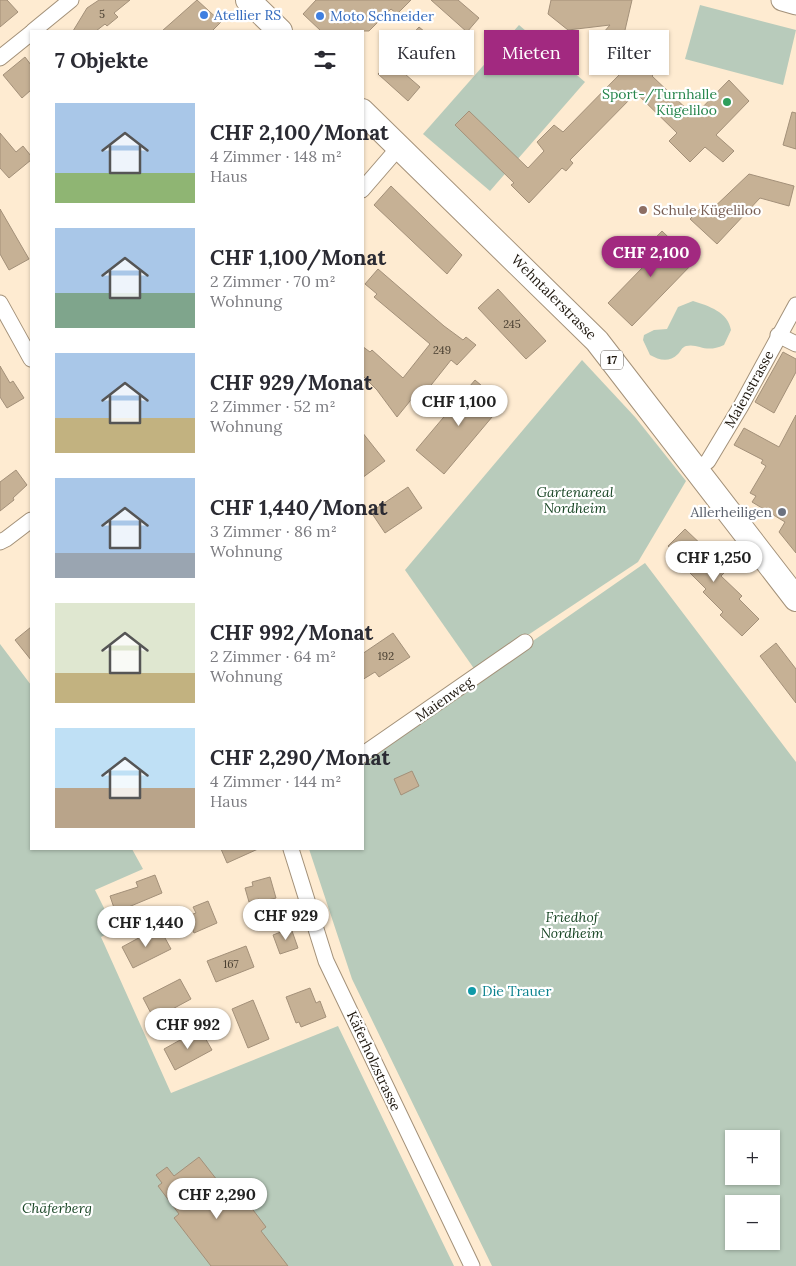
<!DOCTYPE html>
<html lang="de">
<head>
<meta charset="utf-8">
<style>
	body { margin:0; font-family:Lora,serif; background:#f7f7f7; color:#2b2b33; height:100vh; display:flex; flex-direction:column; font-size:19px; white-space:nowrap }
	* { box-sizing:border-box; margin:0 }
	p { font-size:16px; color:#7c7c81 }
	.icon { flex:none; width:28px; height:28px; fill:none; stroke:currentColor; stroke-width:2; stroke-linecap:round; stroke-linejoin:round }
	.map { position:relative; flex:1; overflow:hidden }
	.side { position:absolute; left:30px; top:30px; width:334px; height:820px; display:flex; flex-direction:column; background:#fff; border-radius:0px; box-shadow:0 1px 4px #0004 }
	.side>* { flex:none }
	.guide { position:absolute; left:379px; top:30px; width:341px; height:45px; display:flex; gap:10px }
	.controls { position:absolute; left:725px; top:1130px; display:grid; gap:10px }
	.controls a { display:grid; place-items:center; width:55px; height:55px; border-radius:0px; background:#fff; box-shadow:0 1px 4px #0004; font-size:25px }
	.price { position:absolute; translate:-50% -42px; padding:0 11px; border-radius:18px; background:#fff; color:#222; font-size:16px; line-height:32px; filter:drop-shadow(0 1px 2px #0008) }
	.price::after { content:''; position:absolute; left:50%; top:30px; width:15px; height:11px; margin-left:-8px; background:inherit; clip-path:polygon(0 0,100% 0,50% 100%) }
	.price.active { background:#a22980; color:#fff }
	ul { padding:0; list-style:none }
	li { display:flex; align-items:center; gap:15px; height:125px; padding:0 25px }
	li span { display:grid; place-items:center; flex:none; width:140px; height:100px; border-radius:0px; color:#555 }
	li>.icon { margin-inline-start:auto }
	span .icon { width:60px; height:60px; fill:#fffc; stroke-width:1 }
	li b { font-size:21px }
	h2 { display:flex; justify-content:space-between; align-items:center; height:60px; padding:0 25px; font-size:21px }
	.tag { padding:0 18px; border-radius:0px; background:#fff; box-shadow:0 1px 4px #0004; font-size:18px; line-height:45px }
	.tag.active { background:#a22980; color:#fff }
	.map>svg:first-child { display:block }
	.green { fill:#b8cbbb; fill-rule:evenodd }
	.building { fill:#c6b195; stroke:#a39079 }
	.lines { fill:none; stroke-linecap:round; stroke-linejoin:round }
	.street-casing { stroke:#a39179; stroke-width:17 }
	.secondary-casing { stroke:#a39179; stroke-width:23 }
	.primary-casing { stroke:#a39179; stroke-width:26 }
	.street { stroke:#fff; stroke-width:15 }
	.secondary { stroke:#fff; stroke-width:21 }
	.primary { stroke:#fff; stroke-width:24 }
	.shop-dot { fill:#3f7fe0; stroke:#fff; stroke-width:2 }
	.leisure-dot { fill:#2e9e5b; stroke:#fff; stroke-width:2 }
	.education-dot { fill:#8d6e63; stroke:#fff; stroke-width:2 }
	.worship-dot { fill:#6b7280; stroke:#fff; stroke-width:2 }
	.culture-dot { fill:#0f9aa8; stroke:#fff; stroke-width:2 }
	.labels { text-anchor:middle; stroke-width:4.5; stroke-linejoin:round; paint-order:stroke }
	.number-label { font-size:11px; fill:#483e30 }
	.shield { fill:#fff; stroke:#625d56; stroke-width:1 }
	.shield-label { font-size:12px; font-weight:bold; fill:#1e170e }
	.shop-label { font-size:14px; fill:#366cbe; stroke:#fff; text-anchor:start }
	.leisure-label { font-size:14px; fill:#27864d; stroke:#fff; text-anchor:end }
	.education-label { font-size:14px; fill:#785e54; stroke:#fff; text-anchor:start }
	.street-label { font-size:14px; fill:#1e170e; stroke:#fff }
	.park-label { font-size:14px; font-style:italic; fill:#194625; stroke:#fff }
	.worship-label { font-size:14px; fill:#5b616d; stroke:#fff; text-anchor:end }
	.culture-label { font-size:14px; fill:#0d838f; stroke:#fff; text-anchor:start }
</style>
</head>
<body>
<div class="map">
<svg width="796" height="1266" viewBox="0 0 796 1266">
	<rect width="100%" height="100%" fill="#feebd1"/>
	<g class="green">
		<polygon points="700,5 796,30 783,85 685,59"/>
		<polygon points="519,25 585,82 490,191 423,134"/>
		<path d="M693 301C709 306 728 312 731 330L724 345C705 354 699 343 686 346 681 348 681 351 678 354 669 363 659 360 650 355L643 340 644 335 654 330 667 329 678 307Z"/>
		<polygon points="582,360 635,417 686,481 638,562 475,670 405,570"/>
		<path d="M645 563 796 762V1266H492L352 979 309 849H362L363 759ZM734 1139H771V1176H734ZM734 1204H771V1241H734Z"/>
		<polygon points="0,644 31,685 31,849 132,849 143,869 95,890 115,930 101,937 171,1093 338,1026 454,1266 0,1266"/>
	</g>
	<g class="building">
		<polygon points="0,0 7,0 18,12 0,27"/>
		<polygon points="99,0 130,0 114,13 118,17 107,26 105,24 96,31 73,31 87,8"/>
		<polygon points="197,0 221,22 212,31 162,31"/>
		<polygon points="316,0 411,0 397,14 391,9 369,31 321,31 303,14"/>
		<polygon points="431,0 458,0 479,18 467,32"/>
		<polygon points="551,0 632,0 622,43 633,59 650,42 668,60 652,76 694,116 729,80 749,101 716,135 734,151 723,162 705,147 690,162 669,141 677,133 636,93 570,160 573,163 566,171 562,168 529,203 511,185 514,183 455,125 469,111 528,168 544,151 537,142 554,125 563,132 619,75 601,63 590,48 610,25 568,30 548,14"/>
		<polygon points="419,27 449,52 437,65 407,40"/>
		<polygon points="25,57 31,65 31,90 22,98 3,75"/>
		<polygon points="390,61 420,87 408,101 378,74"/>
		<polygon points="792,112 796,113 796,149 783,145"/>
		<polygon points="0,133 16,152 23,146 31,156 31,160 9,178 0,168"/>
		<polygon points="749,174 794,186 789,206 760,198 717,244 690,219 702,207 708,213"/>
		<polygon points="391,186 462,255 447,274 374,205"/>
		<polygon points="0,209 29,259 9,270 0,254"/>
		<polygon points="662,231 694,262 632,326 608,303 644,266 635,259"/>
		<polygon points="378,269 444,326 463,340 466,337 476,345 457,365 451,360 424,394 419,390 397,417 377,390 362,375 362,346 370,352 372,350 403,378 430,344 374,297 377,294 365,284"/>
		<polygon points="498,289 546,341 526,359 478,308"/>
		<polygon points="783,352 796,359 796,372 774,413 755,402"/>
		<polygon points="0,366 10,383 13,381 24,398 7,408 0,397"/>
		<polygon points="475,380 503,404 444,474 416,450"/>
		<polygon points="796,415 796,553 779,532 785,522 752,502 756,496 750,493 766,466 761,463 763,460 734,445 744,428 779,447"/>
		<polygon points="362,432 385,461 362,478"/>
		<polygon points="16,470 27,485 13,498 14,500 0,511 0,482"/>
		<polygon points="408,487 422,508 385,533 371,512"/>
		<polygon points="685,529 707,550 704,553 724,573 721,576 742,596 739,599 759,619 742,636 720,615 723,612 703,592 706,589 686,569 689,566 668,546"/>
		<polygon points="31,627 31,660 15,640"/>
		<polygon points="393,633 410,657 379,677 375,672 362,680 362,654"/>
		<polygon points="776,643 796,669 796,703 760,656"/>
		<polygon points="412,771 419,786 401,795 394,779"/>
		<polygon points="221,849 258,849 227,863"/>
		<polygon points="155,875 162,893 119,911 118,907 114,908 110,896 138,887 136,882"/>
		<polygon points="270,877 276,898 260,902 259,899 249,902 245,888 253,886 252,882"/>
		<polygon points="208,901 217,923 194,933 187,916 196,913 193,907"/>
		<polygon points="159,927 171,949 133,968 122,947"/>
		<polygon points="291,928 298,948 280,954 273,935"/>
		<polygon points="246,946 254,967 216,982 207,961"/>
		<polygon points="180,979 191,999 154,1019 143,998"/>
		<polygon points="310,988 316,1003 320,1001 326,1017 301,1027 299,1022 296,1023 286,997"/>
		<polygon points="253,1000 269,1039 248,1048 232,1009"/>
		<polygon points="200,1029 212,1050 175,1070 164,1049"/>
		<polygon points="199,1157 239,1208 247,1202 266,1227 261,1231 288,1266 211,1266 174,1218 179,1214 158,1186 162,1183 156,1175 167,1167 174,1176"/>
	</g>
	<g class="lines">
		<defs>
			<g id="street">
				<polyline points="33,31 71,0"/>
				<polyline points="0,58 31,33"/>
				<polyline points="362,190 400,146"/>
				<polyline points="0,303 31,359"/>
				<polyline points="778,335 796,344"/>
				<polyline points="698,469 708,461 741,406 796,305"/>
				<polyline points="0,542 6,539 31,520"/>
				<polyline points="362,755 525,642"/>
				<polyline points="291,849 326,961 472,1266"/>
			</g>
			<polyline id="secondary" points="782,0 796,4"/>
			<g id="primary">
				<polyline points="248,0 280,31"/>
				<polyline points="362,111 597,341 796,599"/>
			</g>
		</defs>
		<use href="#street" class="street-casing"/>
		<use href="#secondary" class="secondary-casing"/>
		<use href="#primary" class="primary-casing"/>
		<use href="#street" class="street"/>
		<use href="#secondary" class="secondary"/>
		<use href="#primary" class="primary"/>
	</g>
	<g class="shop-dot">
		<circle cx="204" cy="15" r="5"/>
		<circle cx="320" cy="16" r="5"/>
	</g>
	<circle class="leisure-dot" cx="727" cy="102" r="5"/>
	<circle class="education-dot" cx="643" cy="210" r="5"/>
	<circle class="worship-dot" cx="782" cy="512" r="5"/>
	<circle class="culture-dot" cx="472" cy="991" r="5"/>
	<g class="labels">
		<g class="number-label">
			<text x="102" y="18">5</text>
			<text x="512" y="328">245</text>
			<text x="442" y="354">249</text>
			<text x="386" y="660">192</text>
			<text x="231" y="968">167</text>
		</g>
		<rect class="shield" x="601" y="350.5" width="22" height="19" rx="4"/>
		<g class="shield-label">
			<text x="612" y="364">17</text>
		</g>
		<g class="shop-label">
			<text x="214" y="20">Atellier RS</text>
			<text x="330" y="21">Moto Schneider</text>
		</g>
		<g class="leisure-label">
			<text x="717" y="99">Sport-/Turnhalle<tspan x="717" dy="16">Kügeliloo</tspan></text>
		</g>
		<g class="education-label">
			<text x="653" y="215">Schule Kügeliloo</text>
		</g>
		<g class="street-label">
			<text transform="translate(554 297) rotate(45)" y="5">Wehntalerstrasse</text>
			<text transform="translate(749 389) rotate(-61)" y="5">Maienstrasse</text>
			<text transform="translate(444 699) rotate(-35)" y="5">Maienweg</text>
			<text transform="translate(374 1061) rotate(65)" y="5">Käferholzstrasse</text>
		</g>
		<g class="park-label">
			<text x="575" y="497">Gartenareal<tspan x="575" dy="16">Nordheim</tspan></text>
			<text x="572" y="922">Friedhof<tspan x="572" dy="16">Nordheim</tspan></text>
			<text x="57" y="1213">Chäferberg</text>
		</g>
		<g class="worship-label">
			<text x="772" y="517">Allerheiligen</text>
		</g>
		<g class="culture-label">
			<text x="482" y="996">Die Trauer</text>
		</g>
	</g>
</svg>
<div class="controls">
<a>+</a>
<a>−</a>
</div>
<b class="price active" style="left:651px;top:278px">CHF 2,100</b>
<b class="price" style="left:459px;top:427px">CHF 1,100</b>
<b class="price" style="left:714px;top:583px">CHF 1,250</b>
<b class="price" style="left:286px;top:941px">CHF 929</b>
<b class="price" style="left:146px;top:948px">CHF 1,440</b>
<b class="price" style="left:188px;top:1050px">CHF 992</b>
<b class="price" style="left:217px;top:1220px">CHF 2,290</b>
<div class="guide">
<a class="tag">Kaufen</a>
<a class="tag active">Mieten</a>
<a class="tag">Filter</a>
</div>
<section class="side">
<h2>7 Objekte<svg class="icon" aria-label="filters" viewBox="0 0 24 24"><path d="M4 7h16M4 17h16"/><circle cx="9" cy="7" r="2"/><circle cx="15" cy="17" r="2"/></svg></h2>
<ul>
<li><span style="background:linear-gradient(#a9c7e8 70%,#8fb573 0)"><svg class="icon" aria-label="home" viewBox="0 0 24 24"><path d="M3 11l9-7 9 7M6 9v11h12V9"/></svg></span><div><b>CHF 2,100/Monat</b><p>4 Zimmer · 148 m²</p><p>Haus</p></div></li>
<li><span style="background:linear-gradient(#a9c7e8 65%,#7fa58c 0)"><svg class="icon" aria-label="home" viewBox="0 0 24 24"><path d="M3 11l9-7 9 7M6 9v11h12V9"/></svg></span><div><b>CHF 1,100/Monat</b><p>2 Zimmer · 70 m²</p><p>Wohnung</p></div></li>
<li><span style="background:linear-gradient(#a9c7e8 65%,#c2b280 0)"><svg class="icon" aria-label="home" viewBox="0 0 24 24"><path d="M3 11l9-7 9 7M6 9v11h12V9"/></svg></span><div><b>CHF 929/Monat</b><p>2 Zimmer · 52 m²</p><p>Wohnung</p></div></li>
<li><span style="background:linear-gradient(#a9c7e8 75%,#9aa5b1 0)"><svg class="icon" aria-label="home" viewBox="0 0 24 24"><path d="M3 11l9-7 9 7M6 9v11h12V9"/></svg></span><div><b>CHF 1,440/Monat</b><p>3 Zimmer · 86 m²</p><p>Wohnung</p></div></li>
<li><span style="background:linear-gradient(#dfe7d0 70%,#c2b280 0)"><svg class="icon" aria-label="home" viewBox="0 0 24 24"><path d="M3 11l9-7 9 7M6 9v11h12V9"/></svg></span><div><b>CHF 992/Monat</b><p>2 Zimmer · 64 m²</p><p>Wohnung</p></div></li>
<li><span style="background:linear-gradient(#bfe0f5 60%,#b9a48a 0)"><svg class="icon" aria-label="home" viewBox="0 0 24 24"><path d="M3 11l9-7 9 7M6 9v11h12V9"/></svg></span><div><b>CHF 2,290/Monat</b><p>4 Zimmer · 144 m²</p><p>Haus</p></div></li>
</ul>
</section>
</div>
</body>
</html>
